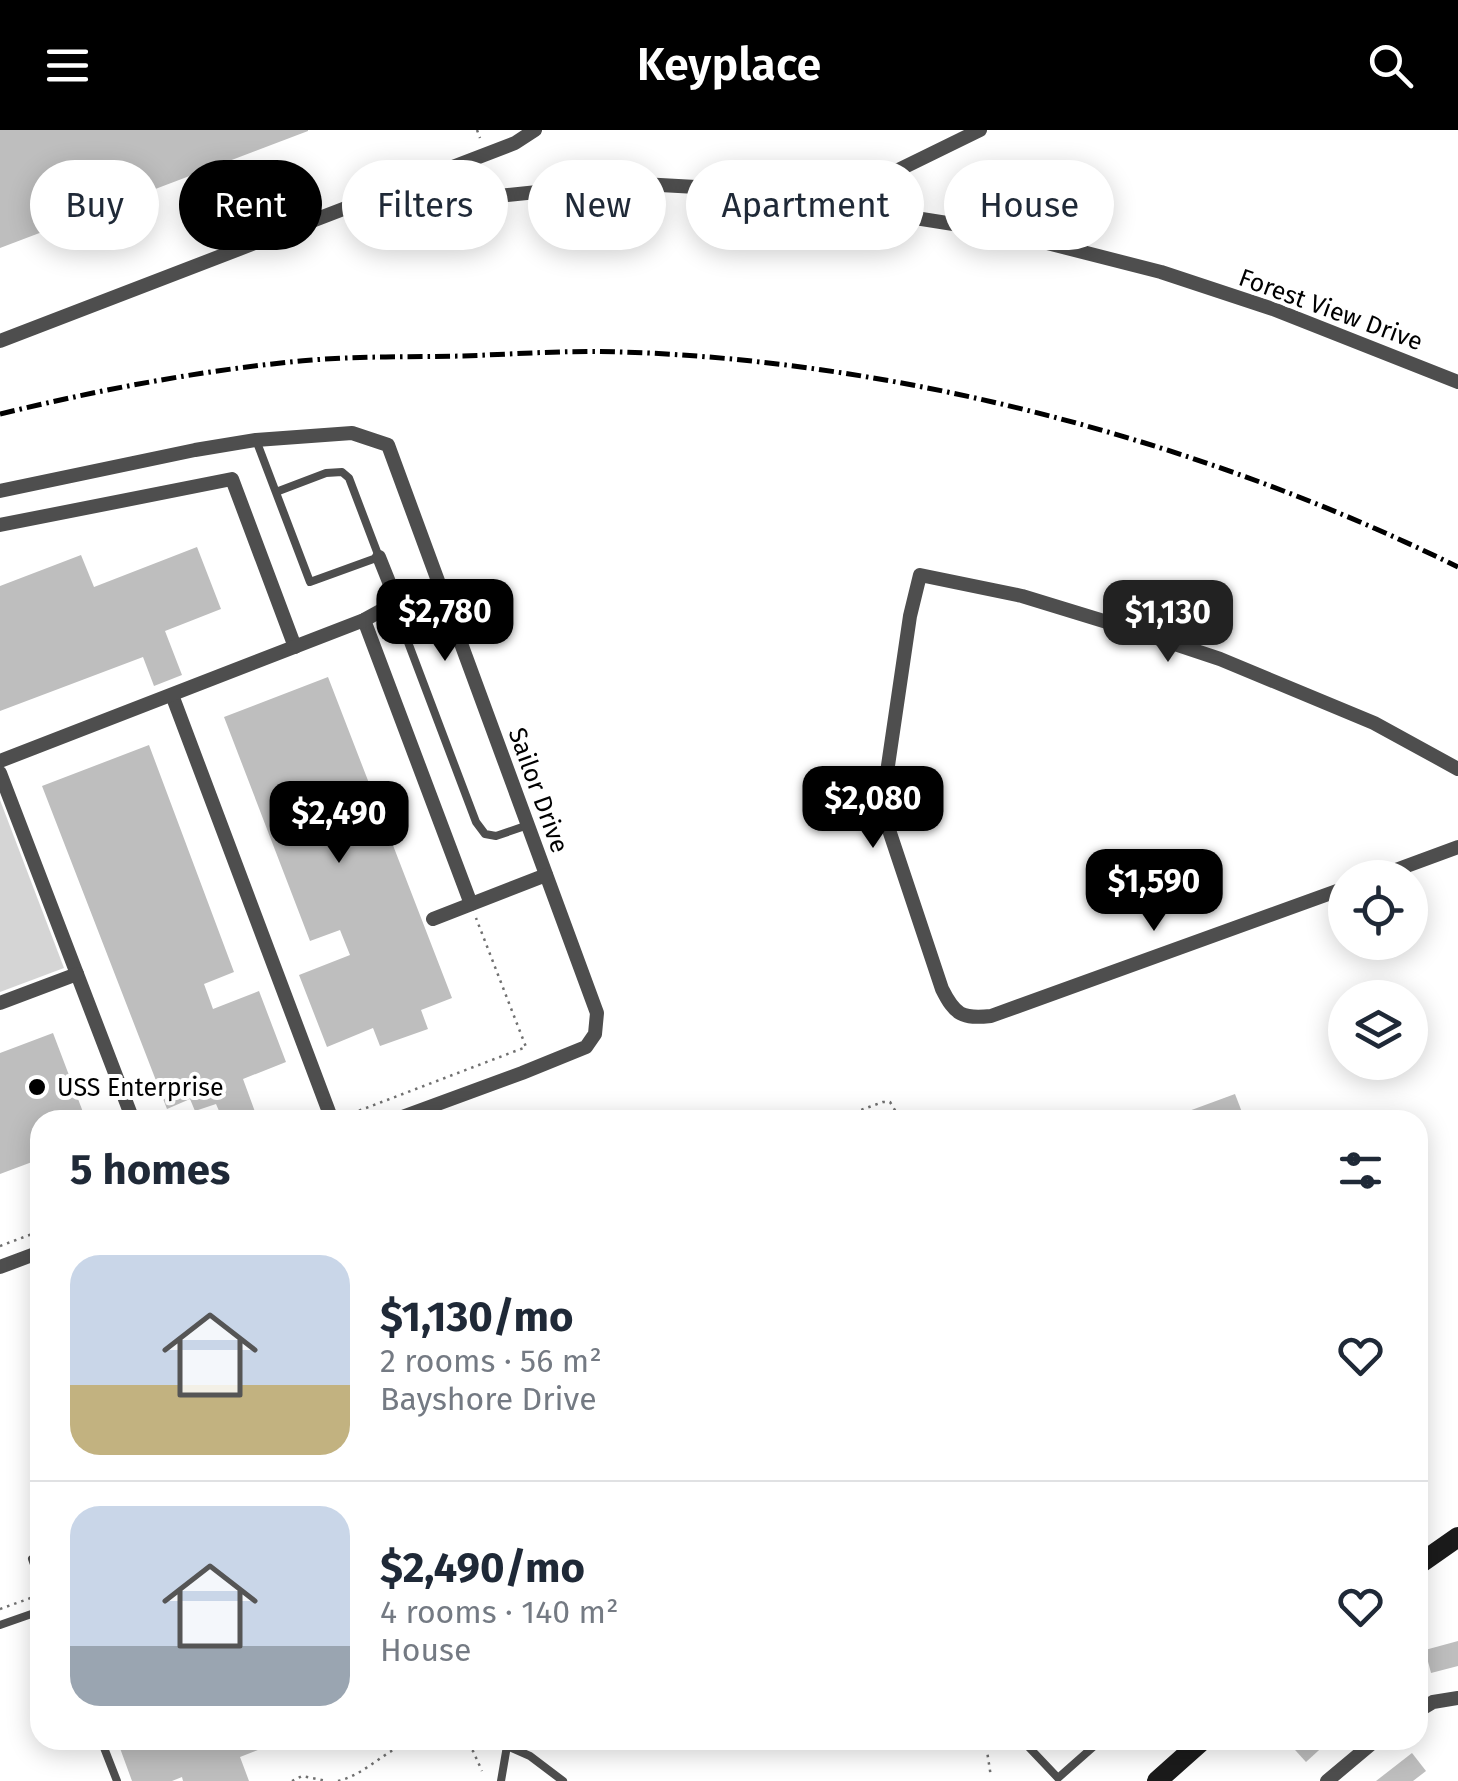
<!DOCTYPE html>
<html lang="en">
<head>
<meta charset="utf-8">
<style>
	body { margin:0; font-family:"Fira Sans",sans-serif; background:#f6f6f7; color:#1f2937; height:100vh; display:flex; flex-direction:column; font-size:38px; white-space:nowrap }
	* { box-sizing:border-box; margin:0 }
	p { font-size:32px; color:#747a83 }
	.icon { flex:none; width:55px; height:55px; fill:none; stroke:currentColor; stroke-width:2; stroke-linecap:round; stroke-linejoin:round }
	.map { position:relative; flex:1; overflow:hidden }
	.sheet { position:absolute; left:30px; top:980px; width:1398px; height:640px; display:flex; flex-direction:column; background:#fff; border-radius:30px; box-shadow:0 5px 25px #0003 }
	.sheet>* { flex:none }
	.top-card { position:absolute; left:30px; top:30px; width:1400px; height:90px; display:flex; gap:20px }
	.tools { position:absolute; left:1328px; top:730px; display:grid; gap:20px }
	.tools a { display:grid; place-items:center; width:100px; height:100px; border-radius:50%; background:#fff; box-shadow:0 5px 25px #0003; font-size:50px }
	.price { position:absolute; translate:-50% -85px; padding:0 22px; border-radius:20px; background:#000; color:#fff; font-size:32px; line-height:65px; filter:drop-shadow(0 2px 5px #0008) }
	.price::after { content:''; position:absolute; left:50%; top:60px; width:30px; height:22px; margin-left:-15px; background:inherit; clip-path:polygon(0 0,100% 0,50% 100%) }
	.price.on { background:#222; color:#fff }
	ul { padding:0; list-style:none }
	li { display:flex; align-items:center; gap:30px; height:250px; padding:0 40px }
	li+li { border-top:2px solid #e0e1e3 }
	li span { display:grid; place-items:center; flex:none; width:280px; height:200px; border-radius:30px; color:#555 }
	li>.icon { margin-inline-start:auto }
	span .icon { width:120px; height:120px; fill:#fffc; stroke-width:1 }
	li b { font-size:42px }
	h2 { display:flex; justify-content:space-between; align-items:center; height:120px; padding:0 40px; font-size:42px }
	.chip { padding:0 35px; border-radius:45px; background:#fff; box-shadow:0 5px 25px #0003; font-size:35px; line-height:90px }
	.chip.on { background:#000; color:#fff }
	header { display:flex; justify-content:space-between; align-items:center; height:130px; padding:0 40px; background:#000; color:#fff; font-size:45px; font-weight:600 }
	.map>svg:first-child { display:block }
	.green { fill:#d5d5d5 }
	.building { fill:#bebebe }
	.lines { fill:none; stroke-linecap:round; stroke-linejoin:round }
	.path { stroke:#707070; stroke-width:2.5; stroke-dasharray:2.5 5; stroke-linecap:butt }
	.lane { stroke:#4e4e4e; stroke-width:8 }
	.street { stroke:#4e4e4e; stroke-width:14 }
	.secondary { stroke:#1b1b1b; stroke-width:20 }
	.rail { stroke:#000; stroke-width:5; stroke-dasharray:15 5 2.5 5; stroke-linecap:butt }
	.poi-dot { fill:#000; stroke:#fff; stroke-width:4 }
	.labels { text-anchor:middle; stroke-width:8; stroke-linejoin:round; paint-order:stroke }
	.street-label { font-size:25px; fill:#000; stroke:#fff }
	.poi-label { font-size:25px; fill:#000; stroke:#fff; text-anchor:start }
</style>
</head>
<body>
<header><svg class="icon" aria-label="menu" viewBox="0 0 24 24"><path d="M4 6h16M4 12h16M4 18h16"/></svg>Keyplace<svg class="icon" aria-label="search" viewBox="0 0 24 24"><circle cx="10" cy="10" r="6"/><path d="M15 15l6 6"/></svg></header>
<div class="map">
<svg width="1458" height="1651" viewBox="0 0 1458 1651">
	<rect width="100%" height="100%" fill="#fff"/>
	<polygon class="green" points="0,670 64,838 0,862"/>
	<g class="building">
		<polygon points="0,0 308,0 308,1 0,118"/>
		<polygon points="197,417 221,479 165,501 182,545 154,556 143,527 0,581 0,456 81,425 94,457"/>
		<polygon points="328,547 452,868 421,880 428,899 380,916 373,898 327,917 299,845 350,825 340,800 310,811 224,587"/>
		<polygon points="149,615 234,842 204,854 213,879 259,861 286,932 243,949 258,990 223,990 216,974 195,981 190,969 167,979 42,656"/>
		<polygon points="53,903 86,990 40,990 40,1029 0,1044 0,923"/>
		<polygon points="1235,964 1245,990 1168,990 1167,989"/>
		<polygon points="1458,1511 1458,1536 1431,1543 1425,1520"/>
		<polygon points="117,1610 281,1610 281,1611 240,1627 249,1651 183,1651 182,1647 172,1651 132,1651"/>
		<polygon points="1286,1610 1330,1610 1306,1632"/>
		<polygon points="1412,1623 1426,1641 1413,1651 1376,1651"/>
	</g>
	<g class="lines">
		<g class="path">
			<polyline points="477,0 480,8"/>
			<polyline points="345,986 526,917 476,788"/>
			<polyline points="833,990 883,972 890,972 901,990"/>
			<polyline points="0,1116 40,1101"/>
			<polyline points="0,1479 39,1465"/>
			<polyline points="452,1610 473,1621 482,1641"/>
			<polyline points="989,1610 987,1621 991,1647"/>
			<polyline points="292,1651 302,1646 327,1651"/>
			<path d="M338 1651C367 1644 385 1619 415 1610"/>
		</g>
		<g class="lane">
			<polyline points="256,310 310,452 379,427 349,348 342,342 326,343 276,362"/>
			<polyline points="397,472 406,507 476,692 485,704 496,706 528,695"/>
			<polyline points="32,1429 40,1451"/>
			<polyline points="0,1495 40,1481"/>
			<polyline points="101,1610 117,1651"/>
			<polyline points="497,1610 507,1616 530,1626 563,1651"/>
			<polyline points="1022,1610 1058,1648 1101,1610"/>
			<polyline points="501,1651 507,1616"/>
		</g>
		<g class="street">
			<polyline points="478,68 624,53 769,61 871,81 1004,102 1161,142 1273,179 1458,252"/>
			<polyline points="871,81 888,45 980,0"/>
			<polyline points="0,211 515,13 535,0"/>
			<polyline points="0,361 195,320 256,310 352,303 388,315 597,883 595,904 586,917 522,943 394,990"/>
			<polyline points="0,395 232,349 295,517"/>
			<polyline points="364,490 471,774"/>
			<polyline points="172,565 332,990"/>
			<polyline points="0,631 364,490 397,472 379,427"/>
			<polyline points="0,643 133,990"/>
			<polyline points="1374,748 1458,717"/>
			<path d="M1345 758 991 886C962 889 955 885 942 859L885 688V656L910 486 920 445 1022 466 1133 500 1220 529 1374 593 1458 639"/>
			<polyline points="433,789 546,745"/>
			<polyline points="0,873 77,844"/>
			<polyline points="0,1137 40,1122"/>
			<polyline points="1418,1581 1433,1572 1458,1568"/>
			<polyline points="1327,1651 1376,1610"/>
		</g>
		<g class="secondary">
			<polyline points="1418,1435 1458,1407"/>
			<polyline points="1157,1651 1203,1610"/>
		</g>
		<path class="rail" d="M0 284C103 259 207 239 312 230 362 226 413 227 463 226 516 224 570 220 622 222 904 231 1206 313 1458 437"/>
	</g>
	<circle class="poi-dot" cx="37" cy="957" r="10"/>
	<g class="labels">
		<g class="street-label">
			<text transform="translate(1331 179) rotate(20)" y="9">Forest View Drive</text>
			<text transform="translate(539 660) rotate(70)" y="9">Sailor Drive</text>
		</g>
		<g class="poi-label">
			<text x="57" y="966">USS Enterprise</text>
		</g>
	</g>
</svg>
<div class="tools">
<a><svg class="icon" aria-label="locate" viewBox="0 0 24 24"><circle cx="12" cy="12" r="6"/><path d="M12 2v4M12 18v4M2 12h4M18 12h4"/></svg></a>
<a><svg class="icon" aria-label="layers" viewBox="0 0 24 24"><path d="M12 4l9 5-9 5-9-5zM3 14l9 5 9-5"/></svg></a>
</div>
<b class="price" style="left:445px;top:534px">$2,780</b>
<b class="price on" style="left:1168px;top:535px">$1,130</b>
<b class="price" style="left:873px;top:721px">$2,080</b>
<b class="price" style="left:339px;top:736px">$2,490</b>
<b class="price" style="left:1154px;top:804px">$1,590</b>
<div class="top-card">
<a class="chip">Buy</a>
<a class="chip on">Rent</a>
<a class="chip">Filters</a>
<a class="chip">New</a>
<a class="chip">Apartment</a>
<a class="chip">House</a>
</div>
<section class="sheet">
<h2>5 homes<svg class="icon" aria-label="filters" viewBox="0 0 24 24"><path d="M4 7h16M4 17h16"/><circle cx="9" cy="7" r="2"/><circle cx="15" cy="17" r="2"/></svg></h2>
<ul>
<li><span style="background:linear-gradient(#c9d6e8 65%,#c2b280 0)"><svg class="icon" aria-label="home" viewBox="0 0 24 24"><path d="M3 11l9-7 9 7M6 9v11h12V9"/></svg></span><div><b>$1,130/mo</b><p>2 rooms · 56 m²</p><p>Bayshore Drive</p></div><svg class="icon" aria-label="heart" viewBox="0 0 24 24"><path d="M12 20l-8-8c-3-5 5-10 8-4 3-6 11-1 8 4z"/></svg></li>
<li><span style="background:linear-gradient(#c9d6e8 70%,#9aa5b1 0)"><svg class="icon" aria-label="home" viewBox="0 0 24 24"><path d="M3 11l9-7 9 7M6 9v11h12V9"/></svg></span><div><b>$2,490/mo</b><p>4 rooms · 140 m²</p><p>House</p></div><svg class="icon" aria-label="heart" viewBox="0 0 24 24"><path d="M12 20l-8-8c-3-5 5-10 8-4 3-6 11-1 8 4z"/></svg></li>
</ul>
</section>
</div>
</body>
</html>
